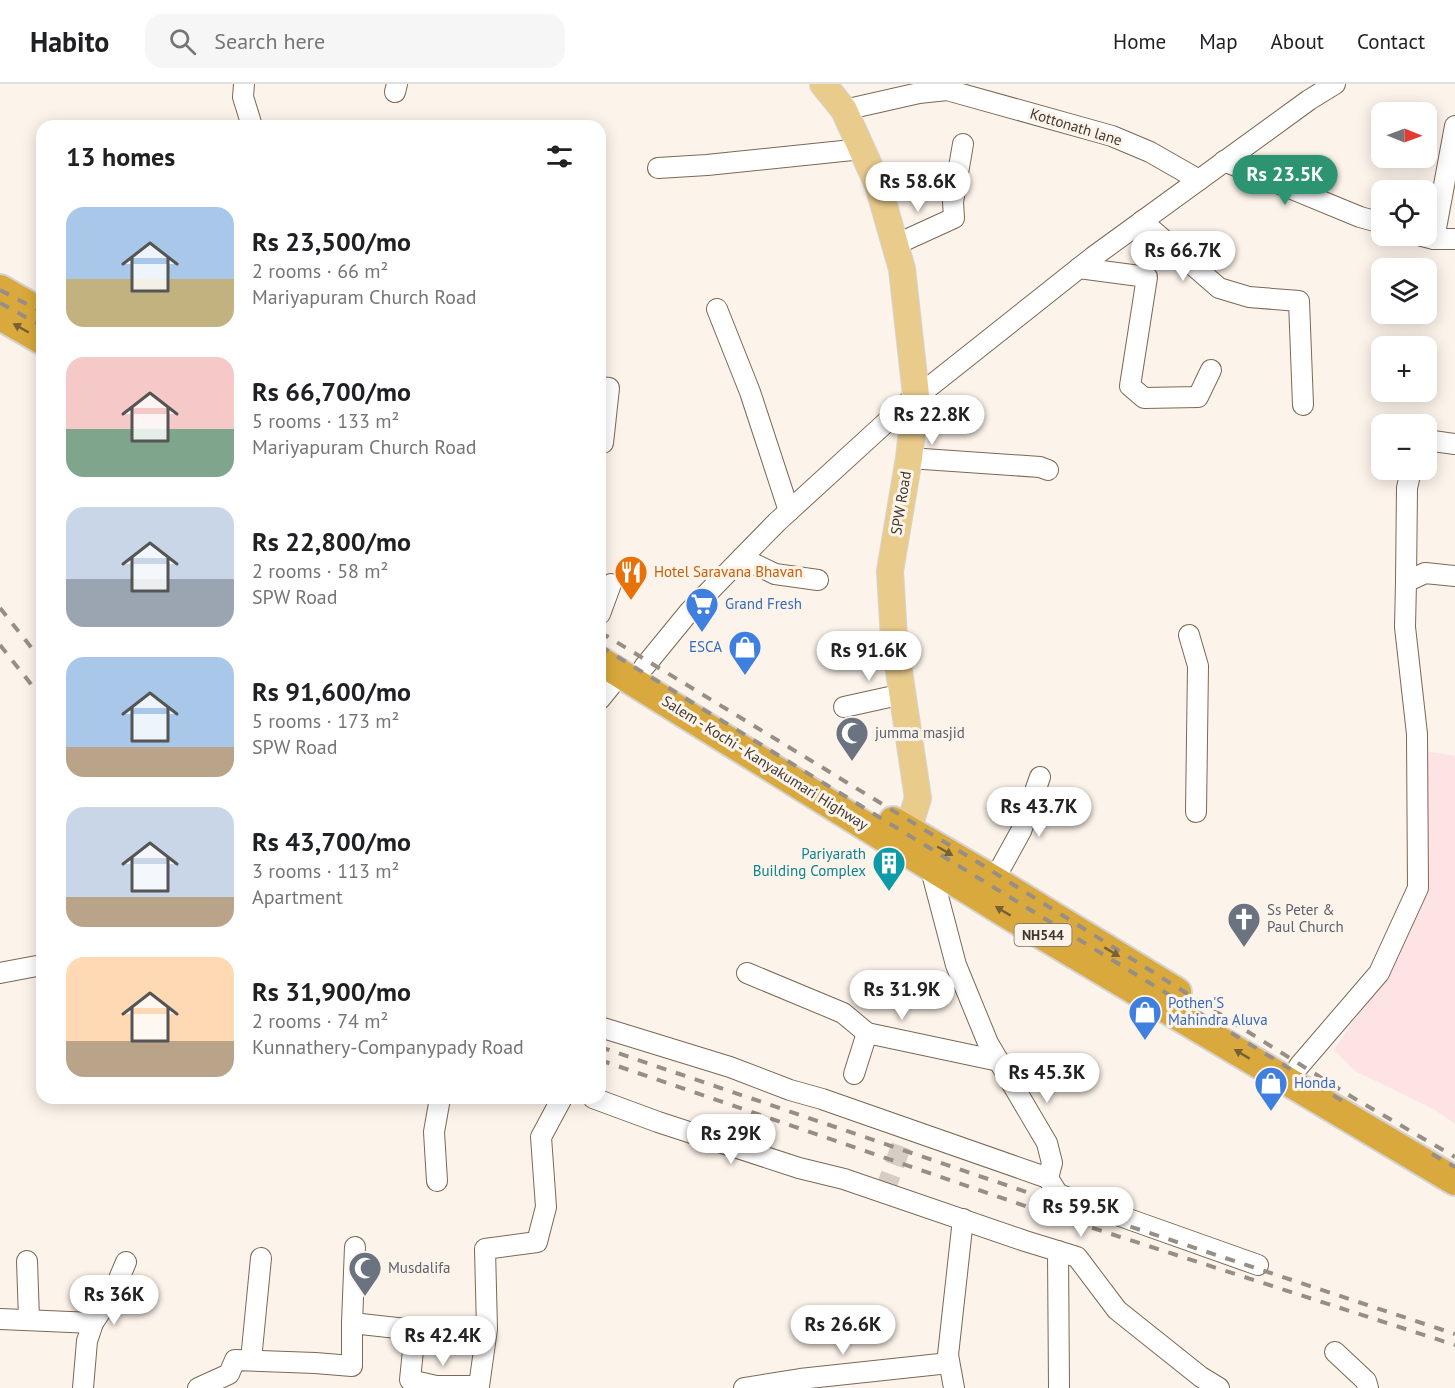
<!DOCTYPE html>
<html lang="en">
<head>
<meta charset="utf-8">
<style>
	body { margin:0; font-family:"PT Sans",sans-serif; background:#f6f6f6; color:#202124; height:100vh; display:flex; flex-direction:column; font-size:22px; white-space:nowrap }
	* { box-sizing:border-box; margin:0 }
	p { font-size:20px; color:#757577 }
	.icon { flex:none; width:33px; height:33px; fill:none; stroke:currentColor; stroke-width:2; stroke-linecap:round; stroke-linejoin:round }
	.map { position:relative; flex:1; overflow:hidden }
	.drawer { position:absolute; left:36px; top:36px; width:570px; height:984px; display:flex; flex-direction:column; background:#fff; border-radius:18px; box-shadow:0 3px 15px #0003 }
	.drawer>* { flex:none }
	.needle { width:39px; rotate:91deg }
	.buttons { position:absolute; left:1371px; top:18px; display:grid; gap:12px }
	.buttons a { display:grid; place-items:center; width:66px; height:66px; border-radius:12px; background:#fff; box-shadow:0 3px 15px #0003; font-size:30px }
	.price { position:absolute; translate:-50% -51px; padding:0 14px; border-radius:21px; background:#fff; color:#222; font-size:20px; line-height:39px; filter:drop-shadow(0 2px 3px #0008) }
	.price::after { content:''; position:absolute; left:50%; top:36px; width:18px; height:14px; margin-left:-9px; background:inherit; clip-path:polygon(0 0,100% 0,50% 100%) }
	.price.selected { background:#2c9471; color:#fff }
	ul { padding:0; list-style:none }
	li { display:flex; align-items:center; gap:18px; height:150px; padding:0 30px }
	li span { display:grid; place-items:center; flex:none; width:168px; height:120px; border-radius:18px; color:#555 }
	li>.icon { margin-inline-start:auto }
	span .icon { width:72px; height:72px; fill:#fffc; stroke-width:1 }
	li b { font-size:26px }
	h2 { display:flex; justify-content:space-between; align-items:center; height:72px; padding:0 30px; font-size:26px }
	header { display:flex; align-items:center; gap:36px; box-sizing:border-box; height:84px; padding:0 30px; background:#fff; border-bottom:2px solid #e0e0e0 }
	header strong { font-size:28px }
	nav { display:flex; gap:33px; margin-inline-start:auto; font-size:21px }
	.search { width:420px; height:54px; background:#f6f6f6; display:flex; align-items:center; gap:15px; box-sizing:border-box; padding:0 21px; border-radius:18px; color:#757577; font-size:22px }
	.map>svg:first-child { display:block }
	.industrial { fill:#fee3e4 }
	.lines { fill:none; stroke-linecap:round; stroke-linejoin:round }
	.minor-tunnel { stroke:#d6cec5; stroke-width:20; stroke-dasharray:20 10; stroke-linecap:butt }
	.minor-casing { stroke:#7b6854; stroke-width:22 }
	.major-casing { stroke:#d5d3d1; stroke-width:28 }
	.highway-casing { stroke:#d5d3d1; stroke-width:32 }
	.minor { stroke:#fff; stroke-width:20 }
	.major { stroke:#e9cb8b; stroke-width:26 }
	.highway { stroke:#daa93d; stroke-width:28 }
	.rail { stroke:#978e85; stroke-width:4; stroke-dasharray:10 10; stroke-linecap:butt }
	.oneway { fill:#766034 }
	.labels { text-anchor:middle; stroke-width:6; stroke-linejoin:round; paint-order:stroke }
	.shield { fill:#fcf3ea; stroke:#787067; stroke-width:1.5 }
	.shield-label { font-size:14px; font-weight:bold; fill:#40382f }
	.street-label { font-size:15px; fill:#40382f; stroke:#fcf3ea }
	.food-label { font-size:15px; fill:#c56008; stroke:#fcf3ea; text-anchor:start }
	.shop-label { font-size:15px; fill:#366cbe; stroke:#fcf3ea; text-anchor:start }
	.worship-label { font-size:15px; fill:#5b616d; stroke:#fcf3ea; text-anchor:start }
	.culture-label { font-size:15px; fill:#0d838f; stroke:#fcf3ea; text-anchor:end }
</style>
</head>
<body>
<header>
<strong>Habito</strong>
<div class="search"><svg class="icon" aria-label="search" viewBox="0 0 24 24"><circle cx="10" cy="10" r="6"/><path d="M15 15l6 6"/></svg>Search here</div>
<nav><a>Home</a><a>Map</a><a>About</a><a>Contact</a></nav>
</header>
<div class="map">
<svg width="1455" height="1304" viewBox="0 0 1455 1304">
	<rect width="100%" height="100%" fill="#fcf3ea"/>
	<polygon class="industrial" points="1425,667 1455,672 1455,1040 1435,1026 1355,987 1334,966 1395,875 1427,775"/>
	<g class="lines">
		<polyline class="minor-tunnel" points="884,1109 907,1046"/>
		<defs>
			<g id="minor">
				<polyline points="244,0 243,13 252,42"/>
				<polyline points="395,8 397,0"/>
				<polyline points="844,26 919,9 947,6 1112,52 1150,68 1199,96"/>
				<polyline points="1224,77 1360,133 1382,139"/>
				<polyline points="658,84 707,81 862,65"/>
				<polyline points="1142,137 1219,204 1249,213 1299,217 1303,321"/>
				<polyline points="1422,152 1434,155 1455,155"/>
				<polyline points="1434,155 1455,42"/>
				<polyline points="897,160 954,134 953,118 963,60"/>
				<polyline points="1079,184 1147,193 1130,302 1144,314 1198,313 1211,286"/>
				<polyline points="717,225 750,308 789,427"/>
				<polyline points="600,303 609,304 603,359"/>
				<polyline points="1426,356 1455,360"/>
				<polyline points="909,374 1040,383 1048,386"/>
				<polyline points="742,474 775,490 818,496"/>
				<polyline points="1406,498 1407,404 1411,386"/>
				<polyline points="600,530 611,500"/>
				<polyline points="1189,551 1198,582 1196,728"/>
				<polyline points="644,583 689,528 777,438 916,311 919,311 1093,173 1309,16 1335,0"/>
				<polyline points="600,615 621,589"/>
				<polyline points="844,623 903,610"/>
				<polyline points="994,796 1021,747 1040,693"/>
				<polyline points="0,889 42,881"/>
				<polyline points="747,889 843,929 867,949"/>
				<polyline points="600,943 730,983 790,1006 822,1015 1048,1094 1052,1079 1047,1059 988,959 956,881 930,782"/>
				<polyline points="1299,982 1379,889 1418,804 1417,650 1405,543 1406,498 1425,489 1455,492"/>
				<polyline points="854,990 867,949 999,977"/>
				<polyline points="593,1014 658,1038 799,1084 844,1095 1025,1157 1077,1173 1117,1226 1201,1293 1219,1304"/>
				<polyline points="1048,1094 1058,1110 1258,1181"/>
				<polyline points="437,1097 434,1048 440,1014"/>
				<polyline points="1058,1167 1059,1304"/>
				<polyline points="27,1177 29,1235"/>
				<polyline points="0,1235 93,1239"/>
				<polyline points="352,1239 355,1163"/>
				<polyline points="1335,1268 1366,1297 1368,1304"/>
				<polyline points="251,1276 261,1174"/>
				<polyline points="83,1304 87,1257 93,1239 113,1209 126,1178"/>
				<polyline points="198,1304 229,1290 235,1276 315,1279 352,1282 352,1239 415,1246 410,1296 436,1302 479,1302 487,1245 485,1165 537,1158 546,1123 541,1053 562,1014"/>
				<polyline points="744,1304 800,1295 949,1279"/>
				<polyline points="954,1304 948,1271 963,1135"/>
			</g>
			<polyline id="major" points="823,0 844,26 878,101 902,185 916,311 909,374 890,487 894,554 918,714 908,746"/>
			<g id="highway">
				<polyline points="0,205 42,229"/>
				<polyline points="0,232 42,256"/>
				<polyline points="600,577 1007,830 1455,1097"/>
				<polyline points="893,737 994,796 1177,908"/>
			</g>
		</defs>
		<use href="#minor" class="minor-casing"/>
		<use href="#major" class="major-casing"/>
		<use href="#highway" class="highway-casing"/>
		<use href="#minor" class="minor"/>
		<use href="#major" class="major"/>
		<use href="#highway" class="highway"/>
		<g class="rail">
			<polyline points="0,206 42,228"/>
			<polyline points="0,219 42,242"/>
			<polyline points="0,524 42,577"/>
			<polyline points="600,548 979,779 1352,1013 1455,1073"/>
			<polyline points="0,561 42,614"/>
			<polyline points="600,562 1344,1018"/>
			<polyline points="600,963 1047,1115 1455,1250"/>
			<polyline points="600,976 1040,1127 1455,1261"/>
			<polyline points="1432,1070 1455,1083"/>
		</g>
	</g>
	<defs><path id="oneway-solid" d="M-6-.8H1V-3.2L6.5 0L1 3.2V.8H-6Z" transform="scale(1.5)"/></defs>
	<g class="oneway">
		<use href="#oneway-solid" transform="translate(21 244) rotate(-150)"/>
		<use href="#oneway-solid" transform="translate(945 767) rotate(30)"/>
		<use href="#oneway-solid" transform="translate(1003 827) rotate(-149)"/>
		<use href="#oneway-solid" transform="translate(1112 868) rotate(31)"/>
		<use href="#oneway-solid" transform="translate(1242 970) rotate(-149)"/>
	</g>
	<defs>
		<symbol id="restaurant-pin" viewBox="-11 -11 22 30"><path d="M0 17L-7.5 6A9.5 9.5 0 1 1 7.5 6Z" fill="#e8710a" stroke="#fcf3ea"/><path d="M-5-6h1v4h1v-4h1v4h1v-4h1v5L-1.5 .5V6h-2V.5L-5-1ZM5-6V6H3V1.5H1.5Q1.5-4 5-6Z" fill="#fff"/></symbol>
		<symbol id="supermarket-pin" viewBox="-11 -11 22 30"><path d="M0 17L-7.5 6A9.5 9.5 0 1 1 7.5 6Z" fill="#3f7fe0" stroke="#fcf3ea"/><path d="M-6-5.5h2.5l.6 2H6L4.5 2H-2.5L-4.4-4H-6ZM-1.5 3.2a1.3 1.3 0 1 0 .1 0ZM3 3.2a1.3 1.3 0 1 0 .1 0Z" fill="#fff"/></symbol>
		<symbol id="shop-pin" viewBox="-11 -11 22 30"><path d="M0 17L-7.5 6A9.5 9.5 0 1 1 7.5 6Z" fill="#3f7fe0" stroke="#fcf3ea"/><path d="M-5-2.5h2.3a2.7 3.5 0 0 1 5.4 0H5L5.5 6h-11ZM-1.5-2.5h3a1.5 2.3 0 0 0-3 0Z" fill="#fff"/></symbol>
		<symbol id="mosque-pin" viewBox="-11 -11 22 30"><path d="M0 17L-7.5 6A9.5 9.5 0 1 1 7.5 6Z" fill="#6b7280" stroke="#fcf3ea"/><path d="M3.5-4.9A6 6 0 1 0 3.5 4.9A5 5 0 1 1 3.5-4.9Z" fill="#fff"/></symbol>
		<symbol id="building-pin" viewBox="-11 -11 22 30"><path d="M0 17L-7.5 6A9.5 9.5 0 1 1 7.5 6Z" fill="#0f9aa8" stroke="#fcf3ea"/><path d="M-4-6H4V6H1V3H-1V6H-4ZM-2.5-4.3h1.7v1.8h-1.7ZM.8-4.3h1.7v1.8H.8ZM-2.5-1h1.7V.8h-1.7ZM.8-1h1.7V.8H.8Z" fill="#fff"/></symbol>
		<symbol id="church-pin" viewBox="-11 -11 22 30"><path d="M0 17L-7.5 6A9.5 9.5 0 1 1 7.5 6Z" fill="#6b7280" stroke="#fcf3ea"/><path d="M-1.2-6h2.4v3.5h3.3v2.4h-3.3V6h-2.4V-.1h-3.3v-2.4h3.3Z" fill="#fff"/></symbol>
	</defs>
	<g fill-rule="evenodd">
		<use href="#restaurant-pin" x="612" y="469" width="38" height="52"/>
		<use href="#supermarket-pin" x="683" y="501" width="38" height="52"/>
		<use href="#shop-pin" x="726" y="544" width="38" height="52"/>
		<use href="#mosque-pin" x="833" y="630" width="38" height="52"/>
		<use href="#building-pin" x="870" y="760" width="38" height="52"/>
		<use href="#church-pin" x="1225" y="816" width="38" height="52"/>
		<use href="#shop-pin" x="1126" y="909" width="38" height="52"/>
		<use href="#shop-pin" x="1252" y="980" width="38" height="52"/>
		<use href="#mosque-pin" x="346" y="1165" width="38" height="52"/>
	</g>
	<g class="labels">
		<rect class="shield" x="1014.5" y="840" width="57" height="22" rx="4.5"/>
		<g class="shield-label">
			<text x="1043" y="856">NH544</text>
		</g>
		<g class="street-label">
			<text transform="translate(1076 43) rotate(17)" y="5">Kottonath lane</text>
			<text transform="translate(901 419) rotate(-81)" y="5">SPW Road</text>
			<text transform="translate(765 679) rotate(32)" y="5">Salem - Kochi - Kanyakumari Highway</text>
		</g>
		<g class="food-label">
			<text x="654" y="493">Hotel Saravana Bhavan</text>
		</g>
		<g class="shop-label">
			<text x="725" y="525">Grand Fresh</text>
			<text x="722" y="568" text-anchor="end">ESCA</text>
			<text x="1168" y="924">Pothen'S<tspan x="1168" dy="17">Mahindra Aluva</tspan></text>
			<text x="1294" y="1004">Honda</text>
		</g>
		<g class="worship-label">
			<text x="875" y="654">jumma masjid</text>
			<text x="1267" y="831">Ss Peter &amp;<tspan x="1267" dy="17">Paul Church</tspan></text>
			<text x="388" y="1189">Musdalifa</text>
		</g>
		<g class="culture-label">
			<text x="866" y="775">Pariyarath<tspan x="866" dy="17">Building Complex</tspan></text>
		</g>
	</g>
</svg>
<div class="buttons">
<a><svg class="needle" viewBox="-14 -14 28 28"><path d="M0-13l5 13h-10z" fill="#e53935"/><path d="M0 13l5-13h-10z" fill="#757577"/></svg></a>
<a><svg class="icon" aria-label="locate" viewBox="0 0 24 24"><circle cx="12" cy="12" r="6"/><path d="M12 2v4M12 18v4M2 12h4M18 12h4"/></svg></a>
<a><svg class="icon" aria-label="layers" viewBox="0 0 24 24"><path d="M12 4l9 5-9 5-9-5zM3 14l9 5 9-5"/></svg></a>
<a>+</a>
<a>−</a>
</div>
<b class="price selected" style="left:1285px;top:122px">Rs 23.5K</b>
<b class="price" style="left:918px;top:129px">Rs 58.6K</b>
<b class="price" style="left:1183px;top:198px">Rs 66.7K</b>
<b class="price" style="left:932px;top:362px">Rs 22.8K</b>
<b class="price" style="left:869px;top:598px">Rs 91.6K</b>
<b class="price" style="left:1039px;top:754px">Rs 43.7K</b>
<b class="price" style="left:902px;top:937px">Rs 31.9K</b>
<b class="price" style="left:1047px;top:1020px">Rs 45.3K</b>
<b class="price" style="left:731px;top:1081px">Rs 29K</b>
<b class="price" style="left:1081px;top:1154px">Rs 59.5K</b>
<b class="price" style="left:114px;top:1242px">Rs 36K</b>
<b class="price" style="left:843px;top:1272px">Rs 26.6K</b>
<b class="price" style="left:443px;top:1283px">Rs 42.4K</b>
<section class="drawer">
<h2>13 homes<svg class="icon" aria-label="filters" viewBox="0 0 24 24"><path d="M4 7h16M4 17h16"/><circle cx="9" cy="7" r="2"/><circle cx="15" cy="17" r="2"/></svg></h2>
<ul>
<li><span style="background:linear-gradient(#a9c7e8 60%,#c2b280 0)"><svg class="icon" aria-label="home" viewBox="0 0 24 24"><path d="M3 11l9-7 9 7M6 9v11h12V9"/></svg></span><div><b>Rs 23,500/mo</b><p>2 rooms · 66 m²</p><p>Mariyapuram Church Road</p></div></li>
<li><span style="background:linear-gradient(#f6c9c9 60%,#7fa58c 0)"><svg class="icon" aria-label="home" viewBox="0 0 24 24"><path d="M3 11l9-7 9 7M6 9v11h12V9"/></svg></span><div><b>Rs 66,700/mo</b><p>5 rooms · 133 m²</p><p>Mariyapuram Church Road</p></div></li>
<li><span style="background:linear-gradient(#c9d6e8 60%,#9aa5b1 0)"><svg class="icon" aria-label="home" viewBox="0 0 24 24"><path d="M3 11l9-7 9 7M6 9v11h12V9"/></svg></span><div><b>Rs 22,800/mo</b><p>2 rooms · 58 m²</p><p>SPW Road</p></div></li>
<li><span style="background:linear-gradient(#a9c7e8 75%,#b9a48a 0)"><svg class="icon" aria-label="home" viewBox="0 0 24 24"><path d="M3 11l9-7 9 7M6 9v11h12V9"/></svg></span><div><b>Rs 91,600/mo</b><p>5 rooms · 173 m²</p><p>SPW Road</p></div></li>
<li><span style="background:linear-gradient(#c9d6e8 75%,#b9a48a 0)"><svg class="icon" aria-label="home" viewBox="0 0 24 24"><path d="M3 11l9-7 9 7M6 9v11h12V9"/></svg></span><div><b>Rs 43,700/mo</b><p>3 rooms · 113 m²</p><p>Apartment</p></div></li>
<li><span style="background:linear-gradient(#ffd9b3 70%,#b9a48a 0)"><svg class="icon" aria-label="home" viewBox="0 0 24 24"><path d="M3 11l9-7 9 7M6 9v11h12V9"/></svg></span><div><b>Rs 31,900/mo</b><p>2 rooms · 74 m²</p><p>Kunnathery-Companypady Road</p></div></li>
</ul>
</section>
</div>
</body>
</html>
